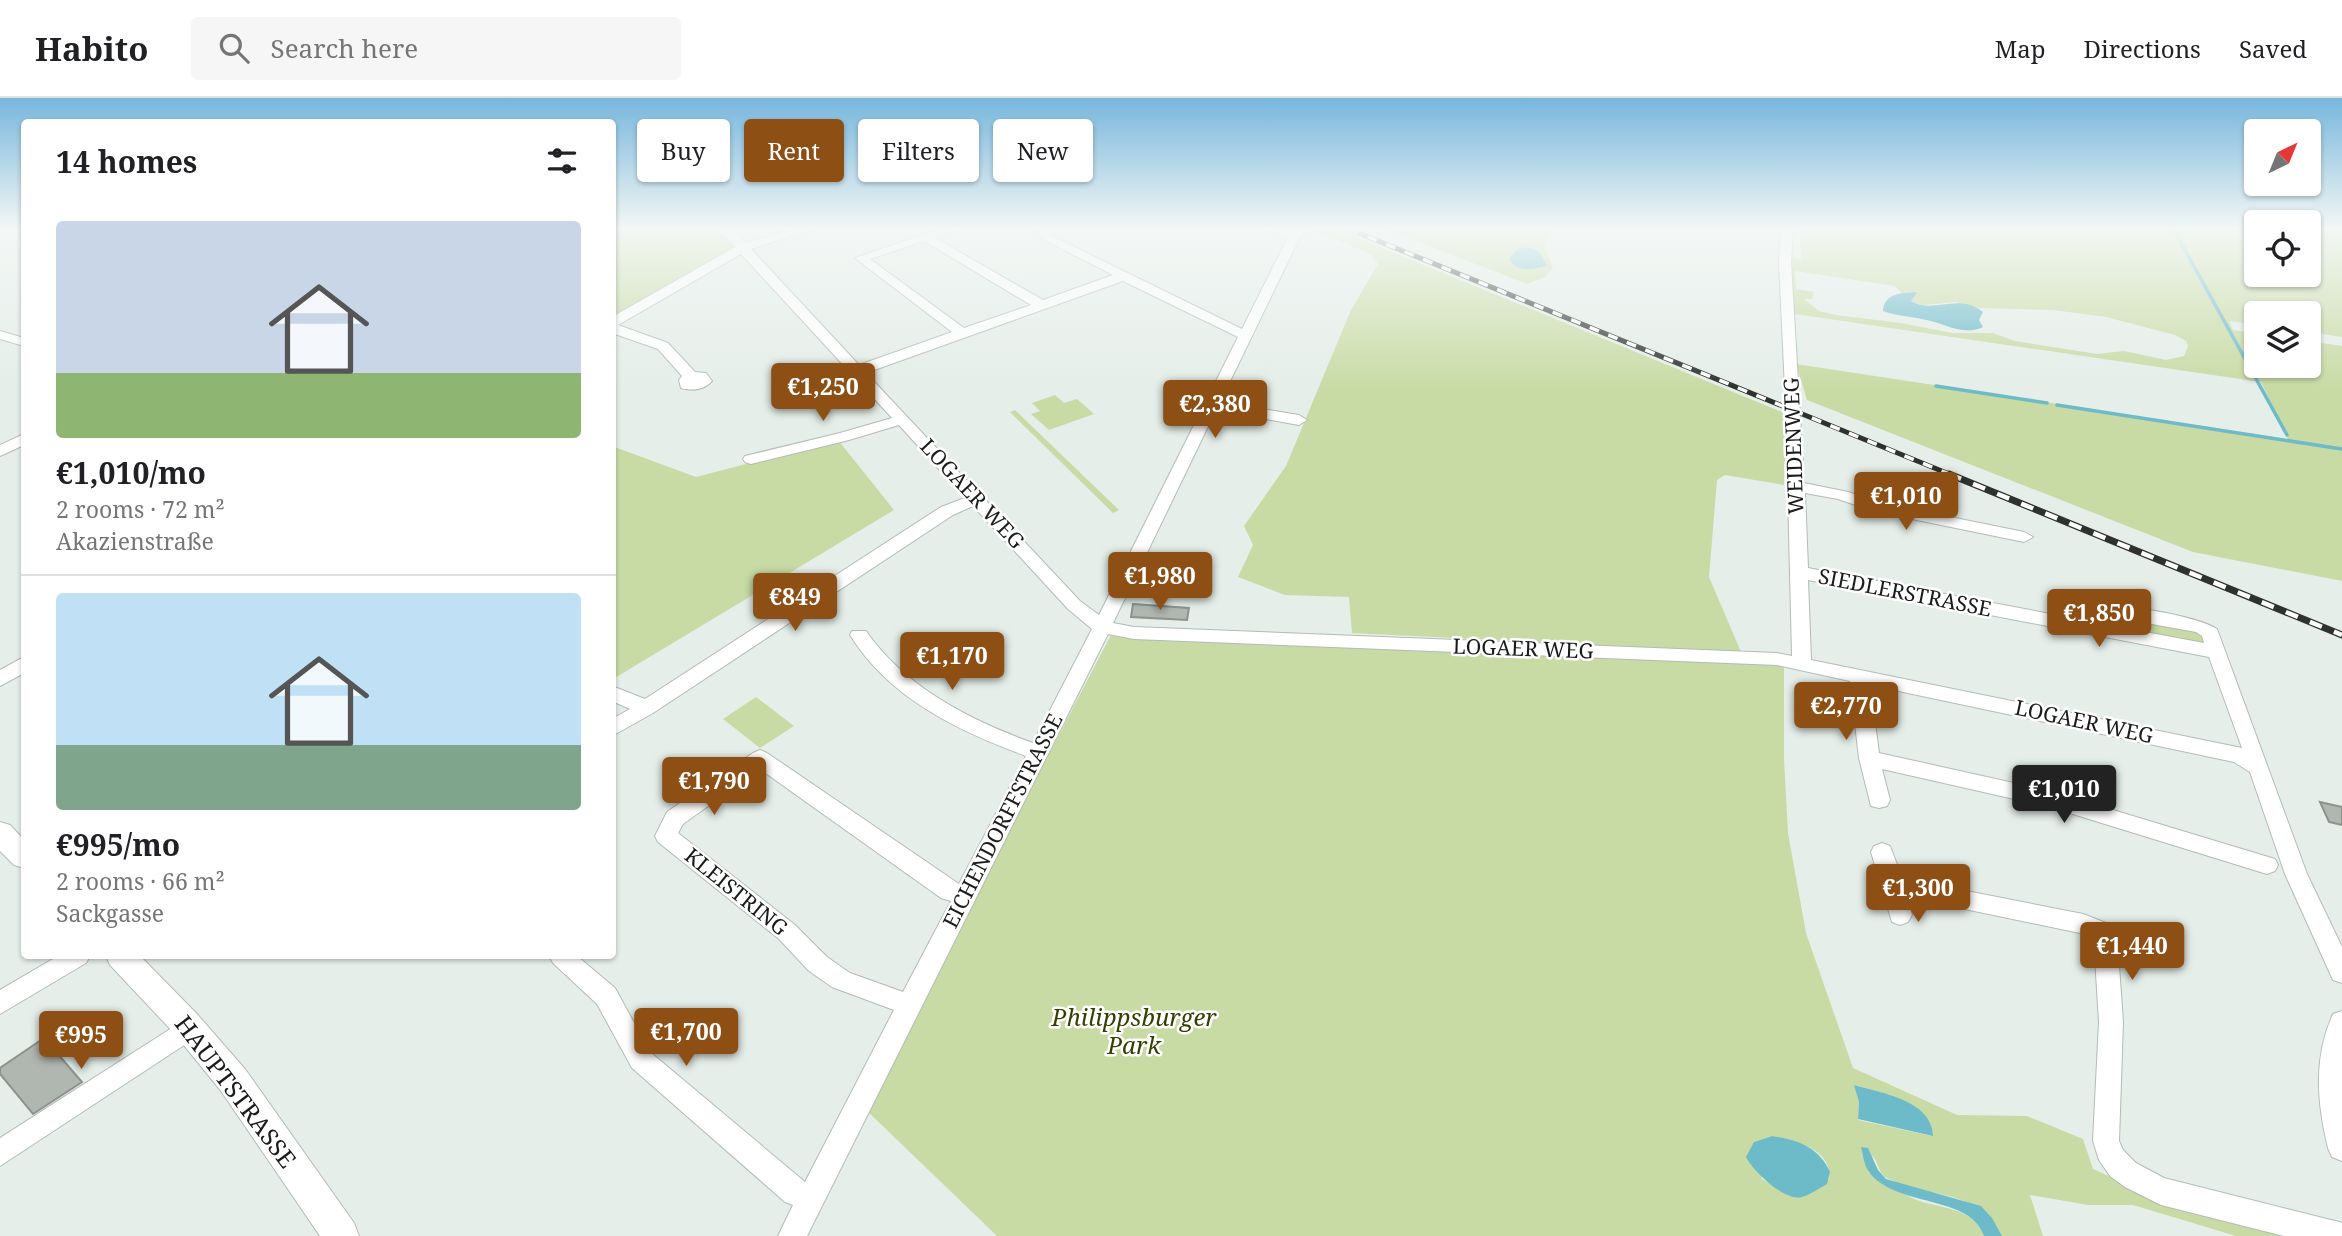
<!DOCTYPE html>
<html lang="en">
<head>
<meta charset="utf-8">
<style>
	body { margin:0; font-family:"Noto Serif",serif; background:#f6f6f6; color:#202124; height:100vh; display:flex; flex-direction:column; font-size:26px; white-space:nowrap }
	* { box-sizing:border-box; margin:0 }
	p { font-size:23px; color:#757577 }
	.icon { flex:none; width:38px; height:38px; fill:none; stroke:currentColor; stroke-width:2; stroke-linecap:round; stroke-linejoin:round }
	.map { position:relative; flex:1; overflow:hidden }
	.details { position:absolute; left:21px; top:21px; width:595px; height:840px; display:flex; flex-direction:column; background:#fff; border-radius:7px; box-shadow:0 2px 5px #0004 }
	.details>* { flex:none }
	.guide { position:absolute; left:637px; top:21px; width:665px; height:63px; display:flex; gap:14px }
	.needle { width:46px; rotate:43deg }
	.buttons { position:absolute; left:2244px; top:21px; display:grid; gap:14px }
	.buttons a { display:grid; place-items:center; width:77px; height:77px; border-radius:7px; background:#fff; box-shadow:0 2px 5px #0004; font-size:35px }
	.price { position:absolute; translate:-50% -60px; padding:0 16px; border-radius:7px; background:#8e4f15; color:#fff; font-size:23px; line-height:46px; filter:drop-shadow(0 2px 4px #0008) }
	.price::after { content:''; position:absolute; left:50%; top:42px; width:21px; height:16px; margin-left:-10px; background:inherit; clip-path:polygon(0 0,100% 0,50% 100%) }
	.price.on { background:#222; color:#fff }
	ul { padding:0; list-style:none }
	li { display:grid; align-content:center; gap:14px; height:371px; padding:0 35px }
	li+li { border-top:2px solid #e0e0e0 }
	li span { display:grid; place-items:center; height:217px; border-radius:7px; color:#555 }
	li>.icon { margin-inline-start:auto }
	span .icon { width:126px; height:126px; fill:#fffc; stroke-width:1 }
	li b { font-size:30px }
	h2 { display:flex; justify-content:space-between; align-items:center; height:84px; padding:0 35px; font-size:30px }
	.tag { padding:0 24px; border-radius:7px; background:#fff; box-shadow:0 2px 5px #0004; font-size:24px; line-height:63px }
	.tag.on { background:#8e4f15; color:#fff }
	header { display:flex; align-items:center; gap:42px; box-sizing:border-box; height:98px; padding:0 35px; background:#fff; border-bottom:2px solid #e0e0e0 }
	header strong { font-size:33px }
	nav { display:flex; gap:38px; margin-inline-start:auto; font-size:24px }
	.search { width:490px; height:63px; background:#f6f6f6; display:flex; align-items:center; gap:18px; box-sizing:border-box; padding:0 24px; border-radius:7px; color:#757577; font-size:26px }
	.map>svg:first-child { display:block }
	.green { fill:#c8dba5; fill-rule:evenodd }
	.water { fill:#6dbac9 }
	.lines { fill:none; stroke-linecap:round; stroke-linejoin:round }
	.stream { stroke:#6dbac9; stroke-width:3.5 }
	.building { fill:#b0b6b0; stroke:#8c928c; stroke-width:2 }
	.minor-casing { stroke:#b3bbb7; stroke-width:2 }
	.major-casing { stroke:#b3bbb7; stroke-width:2 }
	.minor { fill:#fff; fill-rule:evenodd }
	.major { fill:#fff; fill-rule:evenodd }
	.rail-far1-casing { stroke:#2e322f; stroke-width:5 }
	.rail-casing { stroke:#2e322f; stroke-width:7 }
	.rail-far1 { stroke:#fff; stroke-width:3.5; stroke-dasharray:10; stroke-linecap:butt }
	.rail { stroke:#fff; stroke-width:4.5; stroke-dasharray:13; stroke-linecap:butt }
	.labels { text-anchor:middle; stroke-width:5; stroke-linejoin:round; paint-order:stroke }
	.street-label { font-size:21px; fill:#191c1a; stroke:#fff }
	.near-park-label { font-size:24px; font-style:italic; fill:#324100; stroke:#fff }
	.near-street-label { font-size:24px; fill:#191c1a; stroke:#fff }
</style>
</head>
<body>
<header>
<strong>Habito</strong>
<div class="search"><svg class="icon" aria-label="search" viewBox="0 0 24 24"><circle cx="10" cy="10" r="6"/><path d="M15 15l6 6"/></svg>Search here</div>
<nav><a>Map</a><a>Directions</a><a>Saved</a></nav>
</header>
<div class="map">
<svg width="2342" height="1138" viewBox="0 0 2342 1138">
	<rect width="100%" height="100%" fill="#e5eee9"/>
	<g class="green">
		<polygon points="613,131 717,131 736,152 613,222"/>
		<polygon points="1310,131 1336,131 1787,316 1784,387 1725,377 1717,382 1709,479 1741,554 1352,535 1349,499 1285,497 1238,479 1253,447 1244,428 1286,368 1351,212 1378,166 1371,156"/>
		<polygon points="1385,131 1534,131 1553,133 1544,147 1553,170 1545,179 1527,186"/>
		<path d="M1800 131H2256V177H2308V131H2342V239L2308 234V215H2256V226L2229 223 2233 232 2256 235V268H2308V243L2342 248V483L2193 454 1807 302 1796 266 2288 341 2261 284 1788 215 1785 159 1801 161ZM1795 173 1895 188 1902 195 1912 194 1917 196 1911 203 1923 207 1956 204 1978 210 2053 212 2106 219 2175 237 2186 243 2188 248 2184 258 2166 262 2124 253 2097 256 2015 243 1993 235H1952L1901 225 1836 217 1819 213 1804 201H1812L1814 194 1796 191Z"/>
		<polygon points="1055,297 1064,305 1077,301 1094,316 1049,332 1031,316 1040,313 1032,305"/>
		<polygon points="1015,312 1119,412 1113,415 1010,314"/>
		<polygon points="838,342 894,412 613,581 612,348 696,379"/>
		<polygon points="2138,521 2198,533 2206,539 2208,547 2146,537"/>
		<path d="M1112 535 1784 566V661L1788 735 1806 835 1853 970 1957 1017 2027 1018 2083 1041 2093 1071 2133 1089 2315 1138H2236L2133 1107H2088L2030 1097 2043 1138H2002C1976 1089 1933 1102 1889 1081 1878 1076 1880 1068 1874 1060 1871 1056 1865 1052 1862 1049L1868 1074C1882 1082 1896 1092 1910 1099 1935 1112 1973 1106 1984 1138H997L864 1010ZM1855 987 1890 997 1932 1038 1858 1022 1859 1004ZM1772 1038C1794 1042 1833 1051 1829 1081L1803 1099 1791 1098 1762 1081 1754 1044Z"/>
		<polygon points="756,599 794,628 760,650 723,621"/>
	</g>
	<g class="water">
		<path d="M1524 149 1539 153 1547 168C1533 171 1518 176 1509 161L1515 153Z"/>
		<path d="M1914 194 1917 195 1911 203C1933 217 1958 194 1983 214L1979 222 1983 229C1964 239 1942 224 1922 221 1908 218 1897 218 1883 213 1884 196 1900 195 1914 194Z"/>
		<path d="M1854 987C1881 995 1932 1002 1933 1038L1858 1021 1859 1004Z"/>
		<path d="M1772 1038C1798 1042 1819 1049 1830 1074L1827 1086C1821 1089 1808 1098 1802 1099 1785 1104 1753 1073 1746 1059L1754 1044Z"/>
		<path d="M1861 1049 1868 1050 1878 1072 1886 1081 1981 1108 1992 1120 2002 1138H1984C1970 1096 1896 1110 1869 1074 1864 1068 1863 1056 1861 1049Z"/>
	</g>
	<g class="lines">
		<g class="stream">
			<polyline points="2174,131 2178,140"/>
			<polyline points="2180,143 2287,337"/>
			<polyline points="1936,288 2047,305"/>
			<polyline points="2057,307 2342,351"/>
		</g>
	</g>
	<g class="building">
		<polygon points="1133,506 1189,510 1187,522 1131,519"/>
		<polygon points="2320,704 2342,709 2342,727 2329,724"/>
		<polygon points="44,940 82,984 33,1016 0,976 0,970"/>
	</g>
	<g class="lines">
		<defs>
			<g id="minor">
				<path d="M719 131H732L745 145 794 131H813L751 151 859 267 952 234 855 160 939 131H957L935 140 1043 202 1113 177 1035 137 1043 131H1058L1050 137 1242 231 1287 141 1267 131H1284L1292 134 1295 131H1308L1299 141 1220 304 1299 317 1307 322 1299 327 1216 312 1113 525 1134 529 1777 555 1792 558 1786 313 1779 164 1781 131H1793L1791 164 1804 385 1848 394 1877 404 2024 434 2033 439 2024 444 1873 413 1838 401 1805 395 1808 470 2125 530 2121 520C2124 515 2128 512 2134 511 2150 510 2204 522 2217 531L2307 776 2342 849V885L2333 882 2285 776 2250 674 2234 664 1870 587 1879 655 2050 693 2275 761 2278 767 2275 773 2267 776 2050 709 1882 671 1890 702 1887 708 1879 710 1871 708 1859 660 1850 583 1777 567 1134 541 1108 536 807 1138H778L793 1107 785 1104 632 970 597 906 553 865 549 858H577L615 890 650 954 805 1084 894 912 832 889 809 873 779 841 658 744 655 738 667 714 753 655 760 652 767 655 959 786 1026 658C958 633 889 600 850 537L852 533H866C905 589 969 622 1033 645L1092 531 1068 511 973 408 953 417 653 615 612 638V621L630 611 612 603V588L645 601 941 409 965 400 899 327 849 342 751 366 745 364 743 361 745 358 840 335 892 320 741 156 618 227 668 245 695 274 706 275 712 283C704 292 692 293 681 290L679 282 682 278 658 251 612 235V219L735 149ZM924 143 1031 207 964 230 870 161ZM1123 183 1238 239 1099 517 1080 503 866 275ZM1808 482 2209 559 2242 650 1811 562ZM2141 524 2196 534 2202 538 2204 545 2145 534ZM760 671 941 800 951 803 903 894 850 875 827 859 795 827 678 735 683 726Z"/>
				<polygon points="0,233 24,240 24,248 0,241"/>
				<polygon points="24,336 24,347 0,358 0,347"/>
				<polygon points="24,559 24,575 0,588 0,572"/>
				<polygon points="1882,745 1890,748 1898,769 1909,771 1936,787 2083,816 2106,825 2117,839 2123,924 2119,1043 2123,1052 2136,1065 2164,1080 2339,1124 2342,1125 2342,1138 2284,1138 2161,1107 2125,1089 2110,1078 2099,1062 2093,1043 2099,924 2094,843 2080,835 1931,804 1906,791 1912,817 1908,824 1900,827 1892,824 1871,754 1874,748"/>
				<polygon points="58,858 90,858 86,865 0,916 0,892"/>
				<path d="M2342 913V1063L2332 1059 2328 1050C2317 1005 2313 960 2333 916Z"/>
				<polygon points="189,919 198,922 202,930 198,938 0,1068 0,1040"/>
			</g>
			<g id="major">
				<polygon points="0,724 10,727 24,742 24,770 14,767 0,753"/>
				<polygon points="106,858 140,858 196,915 245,971 354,1125 359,1138 320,1138 221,993 174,935 110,867"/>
			</g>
		</defs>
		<use href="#minor" class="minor-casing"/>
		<use href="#major" class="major-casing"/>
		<use href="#minor" class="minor"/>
		<use href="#major" class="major"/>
		<defs>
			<polyline id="rail-far1" points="1349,131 1954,378"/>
			<polyline id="rail" points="1949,376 2342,537"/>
		</defs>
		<use href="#rail-far1" class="rail-far1-casing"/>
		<use href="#rail" class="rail-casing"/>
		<use href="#rail-far1" class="rail-far1"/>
		<use href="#rail" class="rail"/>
	</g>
	<linearGradient id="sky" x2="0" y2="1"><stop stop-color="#77b6dc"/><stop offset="0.45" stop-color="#f3f7f5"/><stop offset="1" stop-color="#f3f7f5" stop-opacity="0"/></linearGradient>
	<rect width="2342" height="290" fill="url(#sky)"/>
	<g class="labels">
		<g class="street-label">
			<text transform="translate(1794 348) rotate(-92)" y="7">WEIDENWEG</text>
			<text transform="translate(972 396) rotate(47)" y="7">LOGAER WEG</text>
			<text transform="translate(1905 495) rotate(11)" y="7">SIEDLERSTRASSE</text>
			<text transform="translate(1523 551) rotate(2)" y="7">LOGAER WEG</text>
			<text transform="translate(2084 624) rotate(12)" y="7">LOGAER WEG</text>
			<text transform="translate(1003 723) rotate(-63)" y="7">EICHENDORFFSTRASSE</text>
			<text transform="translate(736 794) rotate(39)" y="7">KLEISTRING</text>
		</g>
		<g class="near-park-label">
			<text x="1134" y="928">Philippsburger<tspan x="1134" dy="28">Park</tspan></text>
		</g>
		<g class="near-street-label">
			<text transform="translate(235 994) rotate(53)" y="8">HAUPTSTRASSE</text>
		</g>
	</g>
</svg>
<div class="buttons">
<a><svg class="needle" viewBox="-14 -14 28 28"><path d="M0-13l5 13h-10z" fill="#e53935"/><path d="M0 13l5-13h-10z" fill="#757577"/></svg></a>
<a><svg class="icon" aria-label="locate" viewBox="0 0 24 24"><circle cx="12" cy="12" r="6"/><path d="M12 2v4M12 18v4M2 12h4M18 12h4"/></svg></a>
<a><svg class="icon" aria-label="layers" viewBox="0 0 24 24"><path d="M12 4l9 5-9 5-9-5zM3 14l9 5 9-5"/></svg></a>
</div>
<b class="price" style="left:823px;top:325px">€1,250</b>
<b class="price" style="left:1215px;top:342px">€2,380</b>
<b class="price" style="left:1906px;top:434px">€1,010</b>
<b class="price" style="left:1160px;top:514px">€1,980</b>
<b class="price" style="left:795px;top:535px">€849</b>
<b class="price" style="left:2099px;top:551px">€1,850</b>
<b class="price" style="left:952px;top:594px">€1,170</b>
<b class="price" style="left:1846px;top:644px">€2,770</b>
<b class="price" style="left:714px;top:719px">€1,790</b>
<b class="price on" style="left:2064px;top:727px">€1,010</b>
<b class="price" style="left:1918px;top:826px">€1,300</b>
<b class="price" style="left:2132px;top:884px">€1,440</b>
<b class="price" style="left:686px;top:970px">€1,700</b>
<b class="price" style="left:81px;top:973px">€995</b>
<div class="guide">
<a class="tag">Buy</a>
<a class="tag on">Rent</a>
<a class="tag">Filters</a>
<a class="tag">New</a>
</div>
<section class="details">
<h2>14 homes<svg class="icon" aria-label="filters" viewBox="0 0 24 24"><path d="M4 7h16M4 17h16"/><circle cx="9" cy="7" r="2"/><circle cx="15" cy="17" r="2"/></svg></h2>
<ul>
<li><span style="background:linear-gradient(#c9d6e8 70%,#8fb573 0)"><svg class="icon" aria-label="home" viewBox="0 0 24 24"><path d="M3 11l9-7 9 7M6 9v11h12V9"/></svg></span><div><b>€1,010/mo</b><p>2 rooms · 72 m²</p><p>Akazienstraße</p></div></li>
<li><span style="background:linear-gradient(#bfe0f5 70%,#7fa58c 0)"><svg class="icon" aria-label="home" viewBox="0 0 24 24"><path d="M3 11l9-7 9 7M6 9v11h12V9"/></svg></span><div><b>€995/mo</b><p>2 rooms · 66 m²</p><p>Sackgasse</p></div></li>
</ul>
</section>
</div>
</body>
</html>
